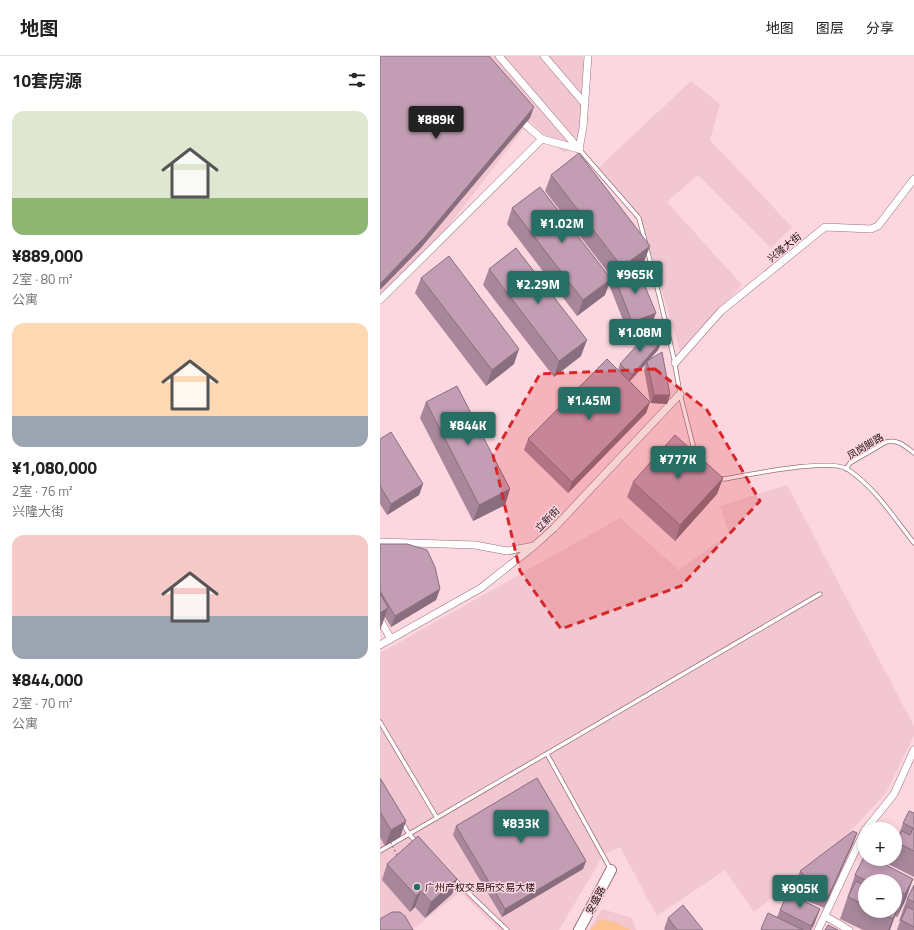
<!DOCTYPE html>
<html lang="zh">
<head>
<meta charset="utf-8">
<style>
	body { margin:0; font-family:"Titillium Web","Noto Sans SC",sans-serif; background:#f6f6f6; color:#222; height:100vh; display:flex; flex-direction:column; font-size:15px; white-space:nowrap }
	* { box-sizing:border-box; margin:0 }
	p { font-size:13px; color:#767676 }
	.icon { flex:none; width:22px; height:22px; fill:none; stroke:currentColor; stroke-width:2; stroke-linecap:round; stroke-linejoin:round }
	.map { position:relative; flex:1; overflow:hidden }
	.details { display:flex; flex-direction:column; background:#fff; width:380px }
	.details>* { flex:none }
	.tools { position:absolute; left:478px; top:766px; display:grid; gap:8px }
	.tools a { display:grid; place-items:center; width:44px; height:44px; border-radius:50%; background:#fff; box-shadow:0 2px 10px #0003; font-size:20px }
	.price { position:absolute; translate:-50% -34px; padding:0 9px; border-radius:4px; background:#276e64; color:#fff; font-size:13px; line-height:26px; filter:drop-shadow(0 1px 2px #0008) }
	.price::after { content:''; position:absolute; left:50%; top:24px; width:12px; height:9px; margin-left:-6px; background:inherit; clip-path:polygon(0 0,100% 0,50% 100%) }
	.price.on { background:#222; color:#fff }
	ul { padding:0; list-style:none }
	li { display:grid; align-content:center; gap:8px; height:212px; padding:0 12px }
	li span { display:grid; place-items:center; height:124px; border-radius:12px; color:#555 }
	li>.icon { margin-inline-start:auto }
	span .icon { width:72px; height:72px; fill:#fffc; stroke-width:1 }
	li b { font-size:17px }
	h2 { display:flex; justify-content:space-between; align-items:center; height:48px; padding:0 12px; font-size:17px }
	header { display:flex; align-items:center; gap:24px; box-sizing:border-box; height:56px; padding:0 20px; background:#fff; border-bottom:1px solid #e0e0e0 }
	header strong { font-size:19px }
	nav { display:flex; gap:22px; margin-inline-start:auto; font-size:14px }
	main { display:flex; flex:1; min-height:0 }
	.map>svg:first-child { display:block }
	.built { fill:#f2c7d1 }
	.green { fill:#fcc28f }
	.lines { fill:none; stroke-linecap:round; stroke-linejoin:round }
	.lane-casing { stroke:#9a707b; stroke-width:5 }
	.street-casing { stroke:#9a707b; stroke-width:8 }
	.secondary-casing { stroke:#9a707b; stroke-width:12 }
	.lane { stroke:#fff; stroke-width:3.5 }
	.street { stroke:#fff; stroke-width:7 }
	.secondary { stroke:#fff; stroke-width:10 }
	.path-bridge { stroke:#81686e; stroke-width:1.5; stroke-dasharray:1 3; stroke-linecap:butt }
	.wall { fill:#a8879b; fill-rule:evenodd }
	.shaded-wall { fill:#886e7e }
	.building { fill:#c39db4; stroke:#886e7e }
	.marked { fill:#d62828; fill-opacity:0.2; stroke:#d62828; stroke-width:3; stroke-dasharray:8 5; stroke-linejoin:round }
	.poi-dot { fill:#276e64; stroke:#fdd7e0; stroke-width:1.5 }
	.labels { text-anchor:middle; stroke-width:3; stroke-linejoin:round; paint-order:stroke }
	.street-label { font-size:10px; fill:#1b0c10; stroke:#fdd7e0 }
	.poi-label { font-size:10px; fill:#1b0c10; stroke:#fdd7e0; text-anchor:start }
</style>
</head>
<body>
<header>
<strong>地图</strong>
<nav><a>地图</a><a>图层</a><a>分享</a></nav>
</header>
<main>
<section class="details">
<h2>10套房源<svg class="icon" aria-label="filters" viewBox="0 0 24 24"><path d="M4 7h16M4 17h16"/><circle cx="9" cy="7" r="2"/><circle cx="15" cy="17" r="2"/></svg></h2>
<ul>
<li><span style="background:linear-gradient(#dfe7d0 70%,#8fb573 0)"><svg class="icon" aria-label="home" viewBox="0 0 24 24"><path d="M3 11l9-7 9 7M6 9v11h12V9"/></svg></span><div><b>¥889,000</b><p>2室 · 80 m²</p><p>公寓</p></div></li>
<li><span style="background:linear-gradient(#ffd9b3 75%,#9aa5b1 0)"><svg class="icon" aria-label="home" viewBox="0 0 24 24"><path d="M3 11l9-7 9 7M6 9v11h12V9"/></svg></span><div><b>¥1,080,000</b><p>2室 · 76 m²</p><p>兴隆大街</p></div></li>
<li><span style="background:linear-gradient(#f6c9c9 65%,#9aa5b1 0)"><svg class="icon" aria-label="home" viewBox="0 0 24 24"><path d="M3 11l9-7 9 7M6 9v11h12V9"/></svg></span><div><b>¥844,000</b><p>2室 · 70 m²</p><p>公寓</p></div></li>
</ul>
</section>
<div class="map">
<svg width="534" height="874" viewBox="0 0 534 874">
	<rect width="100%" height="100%" fill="#fdd7e0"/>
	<g class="built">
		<polygon points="0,0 203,0 202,86 184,97 150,65 45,200 0,242"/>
		<polygon points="311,25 340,48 330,84 412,171 391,192 318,119 287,146 362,229 300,295 260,161 218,112"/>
		<polygon points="407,429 534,670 534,680 506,737 452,795 374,856 345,814 277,860 240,791 224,798 179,874 119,874 80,836 32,874 0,874 0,597 240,462 299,514 349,478 340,450"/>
		<polygon points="222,853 252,862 256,874 209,874"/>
	</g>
	<polygon class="green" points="220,863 237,867 251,874 210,874"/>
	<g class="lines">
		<defs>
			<g id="lane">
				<polyline points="199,93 259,162 280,243 294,303 300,338 316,401"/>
				<path d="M466 413 470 407 506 386C518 383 525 390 534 397"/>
				<path d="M338 422 344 423C368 419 449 402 467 413 495 431 514 462 534 487"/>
				<polyline points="0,666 57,762"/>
				<polyline points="167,698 231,814"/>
				<polyline points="23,768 29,778 37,787"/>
				<polyline points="0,795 440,538"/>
				<polyline points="73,822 127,874"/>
			</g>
			<g id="street">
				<polyline points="119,0 199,93"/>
				<polyline points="164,0 205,48"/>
				<polyline points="138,62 162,83 199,93"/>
				<polyline points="199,93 203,72 208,0"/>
				<polyline points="0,244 162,83"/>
				<polyline points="295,307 341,255 445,171 491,173 498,170 534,123"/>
				<polyline points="0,486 95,489 127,495 154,490 174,472 300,338"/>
				<polyline points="0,564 11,583"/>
				<polyline points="0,589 101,532 154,490"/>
				<polyline points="486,773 514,738 534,694"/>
				<polyline points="445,860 469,874"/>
				<polyline points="438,874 485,774"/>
			</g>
			<polyline id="secondary" points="199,874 231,814"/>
		</defs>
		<use href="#lane" class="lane-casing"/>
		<use href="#street" class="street-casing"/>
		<use href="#secondary" class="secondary-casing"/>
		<use href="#lane" class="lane"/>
		<use href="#street" class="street"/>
		<use href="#secondary" class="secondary"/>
		<polyline class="path-bridge" points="11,787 17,799"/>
	</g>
	<g class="wall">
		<polygon points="171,119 264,206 257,211 272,268 248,277 230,231 233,223 165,135"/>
		<polygon points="132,152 225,239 197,260 127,168"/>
		<polygon points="109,213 201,300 174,321 103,229"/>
		<polygon points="41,222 134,308 106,330 35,237"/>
		<path d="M281 286 278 294 270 303 290 339 287 348 271 347 270 346 266 357 188 437 144 394 148 383 238 314 240 308ZM266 308 264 313 270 346 250 325Z"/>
		<polygon points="46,346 130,433 125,449 93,465 40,362"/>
		<polygon points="0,383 43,428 39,439 7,459 0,448"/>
		<polygon points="343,422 337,438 295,485 247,441 253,426"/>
		<polygon points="0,488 60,533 56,544 11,571 5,561 0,574"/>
		<polygon points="0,722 26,765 20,781 5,790 0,781"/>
		<polygon points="534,757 534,821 508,808 510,803 515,803 515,790 523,767"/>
		<polygon points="76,770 206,805 203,813 122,861 73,779"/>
		<polygon points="477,777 473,788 444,852 425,844 428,837 416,826 420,815"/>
		<polygon points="7,808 77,823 72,838 45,862 35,851 30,856 2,824"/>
		<path d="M475 819 533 823 525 845 517 861 515 860 510 874H483L460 863ZM485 825H515V855H485Z"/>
		<polygon points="534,829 534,874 517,874 520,865 519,865 527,843"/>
		<polygon points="440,853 431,874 381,874 388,857 397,861 400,854"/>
		<polygon points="288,862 323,874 285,874 284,873"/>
	</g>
	<g class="shaded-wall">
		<polygon points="154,51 150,62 40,193 0,234 0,228"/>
		<polygon points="270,190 264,206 236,227 242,211"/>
		<polygon points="231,223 225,239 197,260 203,244"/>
		<polygon points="276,257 272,268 248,277 252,266"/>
		<polygon points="207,284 201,300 174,321 179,305"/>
		<polygon points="281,286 278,294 267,306 267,305 266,308 248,327 252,319"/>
		<polygon points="139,293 134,308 106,330 112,314"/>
		<polygon points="274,339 290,339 287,348 271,347"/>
		<polygon points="270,346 266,357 188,437 192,426"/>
		<polygon points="343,422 337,438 295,485 300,469"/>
		<polygon points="43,428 39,439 7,459 11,448"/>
		<polygon points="130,433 125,449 93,465 99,449"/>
		<polygon points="60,533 56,544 11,571 15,560"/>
		<polygon points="8,552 0,574 0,557"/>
		<polygon points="26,765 20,781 5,790 11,774"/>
		<polygon points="477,777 473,788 444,852 448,841"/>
		<polygon points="206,805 203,813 122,861 125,853"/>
		<polygon points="77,823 72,838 45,862 51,846"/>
		<polygon points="533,823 525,845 517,861 525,838"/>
		<polygon points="41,835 35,851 30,856 36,840"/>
		<polygon points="519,849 511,871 510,874 508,874 513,863"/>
		<polygon points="440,853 434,869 431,874 430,874"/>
	</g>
	<g class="building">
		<polygon points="0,0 109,0 154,51 44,182 0,228"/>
		<polygon points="199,97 270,190 242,211 171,119"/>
		<polygon points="160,131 231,223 203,244 132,152"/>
		<polygon points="136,192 207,284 179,305 109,213"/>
		<polygon points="69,200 139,293 112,314 41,222"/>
		<polygon points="257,211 276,257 252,266 234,220"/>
		<polygon points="269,276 281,286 252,319 240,308"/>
		<polygon points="282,296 290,339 274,339 267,305"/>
		<polygon points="227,303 270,346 192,426 148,383"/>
		<polygon points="77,330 130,433 99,449 46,346"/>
		<polygon points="11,376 43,428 11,448 0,430 0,383"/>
		<polygon points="295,379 343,422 300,469 253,426"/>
		<polygon points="0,488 27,488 47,494 55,511 60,533 15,560 0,535"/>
		<polygon points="0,537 8,552 0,557"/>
		<polygon points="0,722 26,765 11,774 0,756"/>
		<polygon points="157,722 206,805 125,853 76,770"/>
		<polygon points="529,755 534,757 534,795 516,786 522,775 530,779 533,772 523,767"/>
		<polygon points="473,775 477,777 448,841 429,833 432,827 420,815"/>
		<polygon points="38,780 77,823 51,846 41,835 36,840 7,808"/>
		<polygon points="485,799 485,803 494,803 533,823 525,838 515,833 515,825 487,825 475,819"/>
		<polygon points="476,825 485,830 485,849 468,841"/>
		<polygon points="534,829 534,846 527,843"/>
		<polygon points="408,837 440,853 431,870 400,854"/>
		<polygon points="515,847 519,849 513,863 497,855 515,855"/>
		<polygon points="303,849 323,874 297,874 288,862"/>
		<polygon points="527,851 534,854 534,871 521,864"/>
		<polygon points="12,856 20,856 25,860 33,874 0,874 0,863"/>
		<polygon points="388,857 423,874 384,874 381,873"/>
		<polygon points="448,869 458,874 445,874"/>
	</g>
	<path class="marked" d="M275 313 327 354 380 445 301 530 181 573 140 515 113 399 160 318Z"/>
	<circle class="poi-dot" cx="37" cy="831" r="4"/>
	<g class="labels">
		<g class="street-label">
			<text transform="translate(404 191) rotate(-39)" y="4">兴隆大街</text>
			<text transform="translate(485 390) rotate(-31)" y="4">凤岗脚路</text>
			<text transform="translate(167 463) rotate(-45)" y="4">立新街</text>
			<text transform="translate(215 844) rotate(-62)" y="4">安盛路</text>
		</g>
		<g class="poi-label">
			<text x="45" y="835">广州产权交易所交易大楼</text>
		</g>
	</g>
</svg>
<div class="tools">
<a>+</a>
<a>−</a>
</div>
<b class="price on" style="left:56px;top:84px">¥889K</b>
<b class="price" style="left:182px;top:188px">¥1.02M</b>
<b class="price" style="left:255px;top:239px">¥965K</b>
<b class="price" style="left:158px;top:249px">¥2.29M</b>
<b class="price" style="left:260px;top:297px">¥1.08M</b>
<b class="price" style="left:209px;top:365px">¥1.45M</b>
<b class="price" style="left:88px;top:390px">¥844K</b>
<b class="price" style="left:298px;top:424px">¥777K</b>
<b class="price" style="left:141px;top:788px">¥833K</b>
<b class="price" style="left:420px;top:853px">¥905K</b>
</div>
</main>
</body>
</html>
